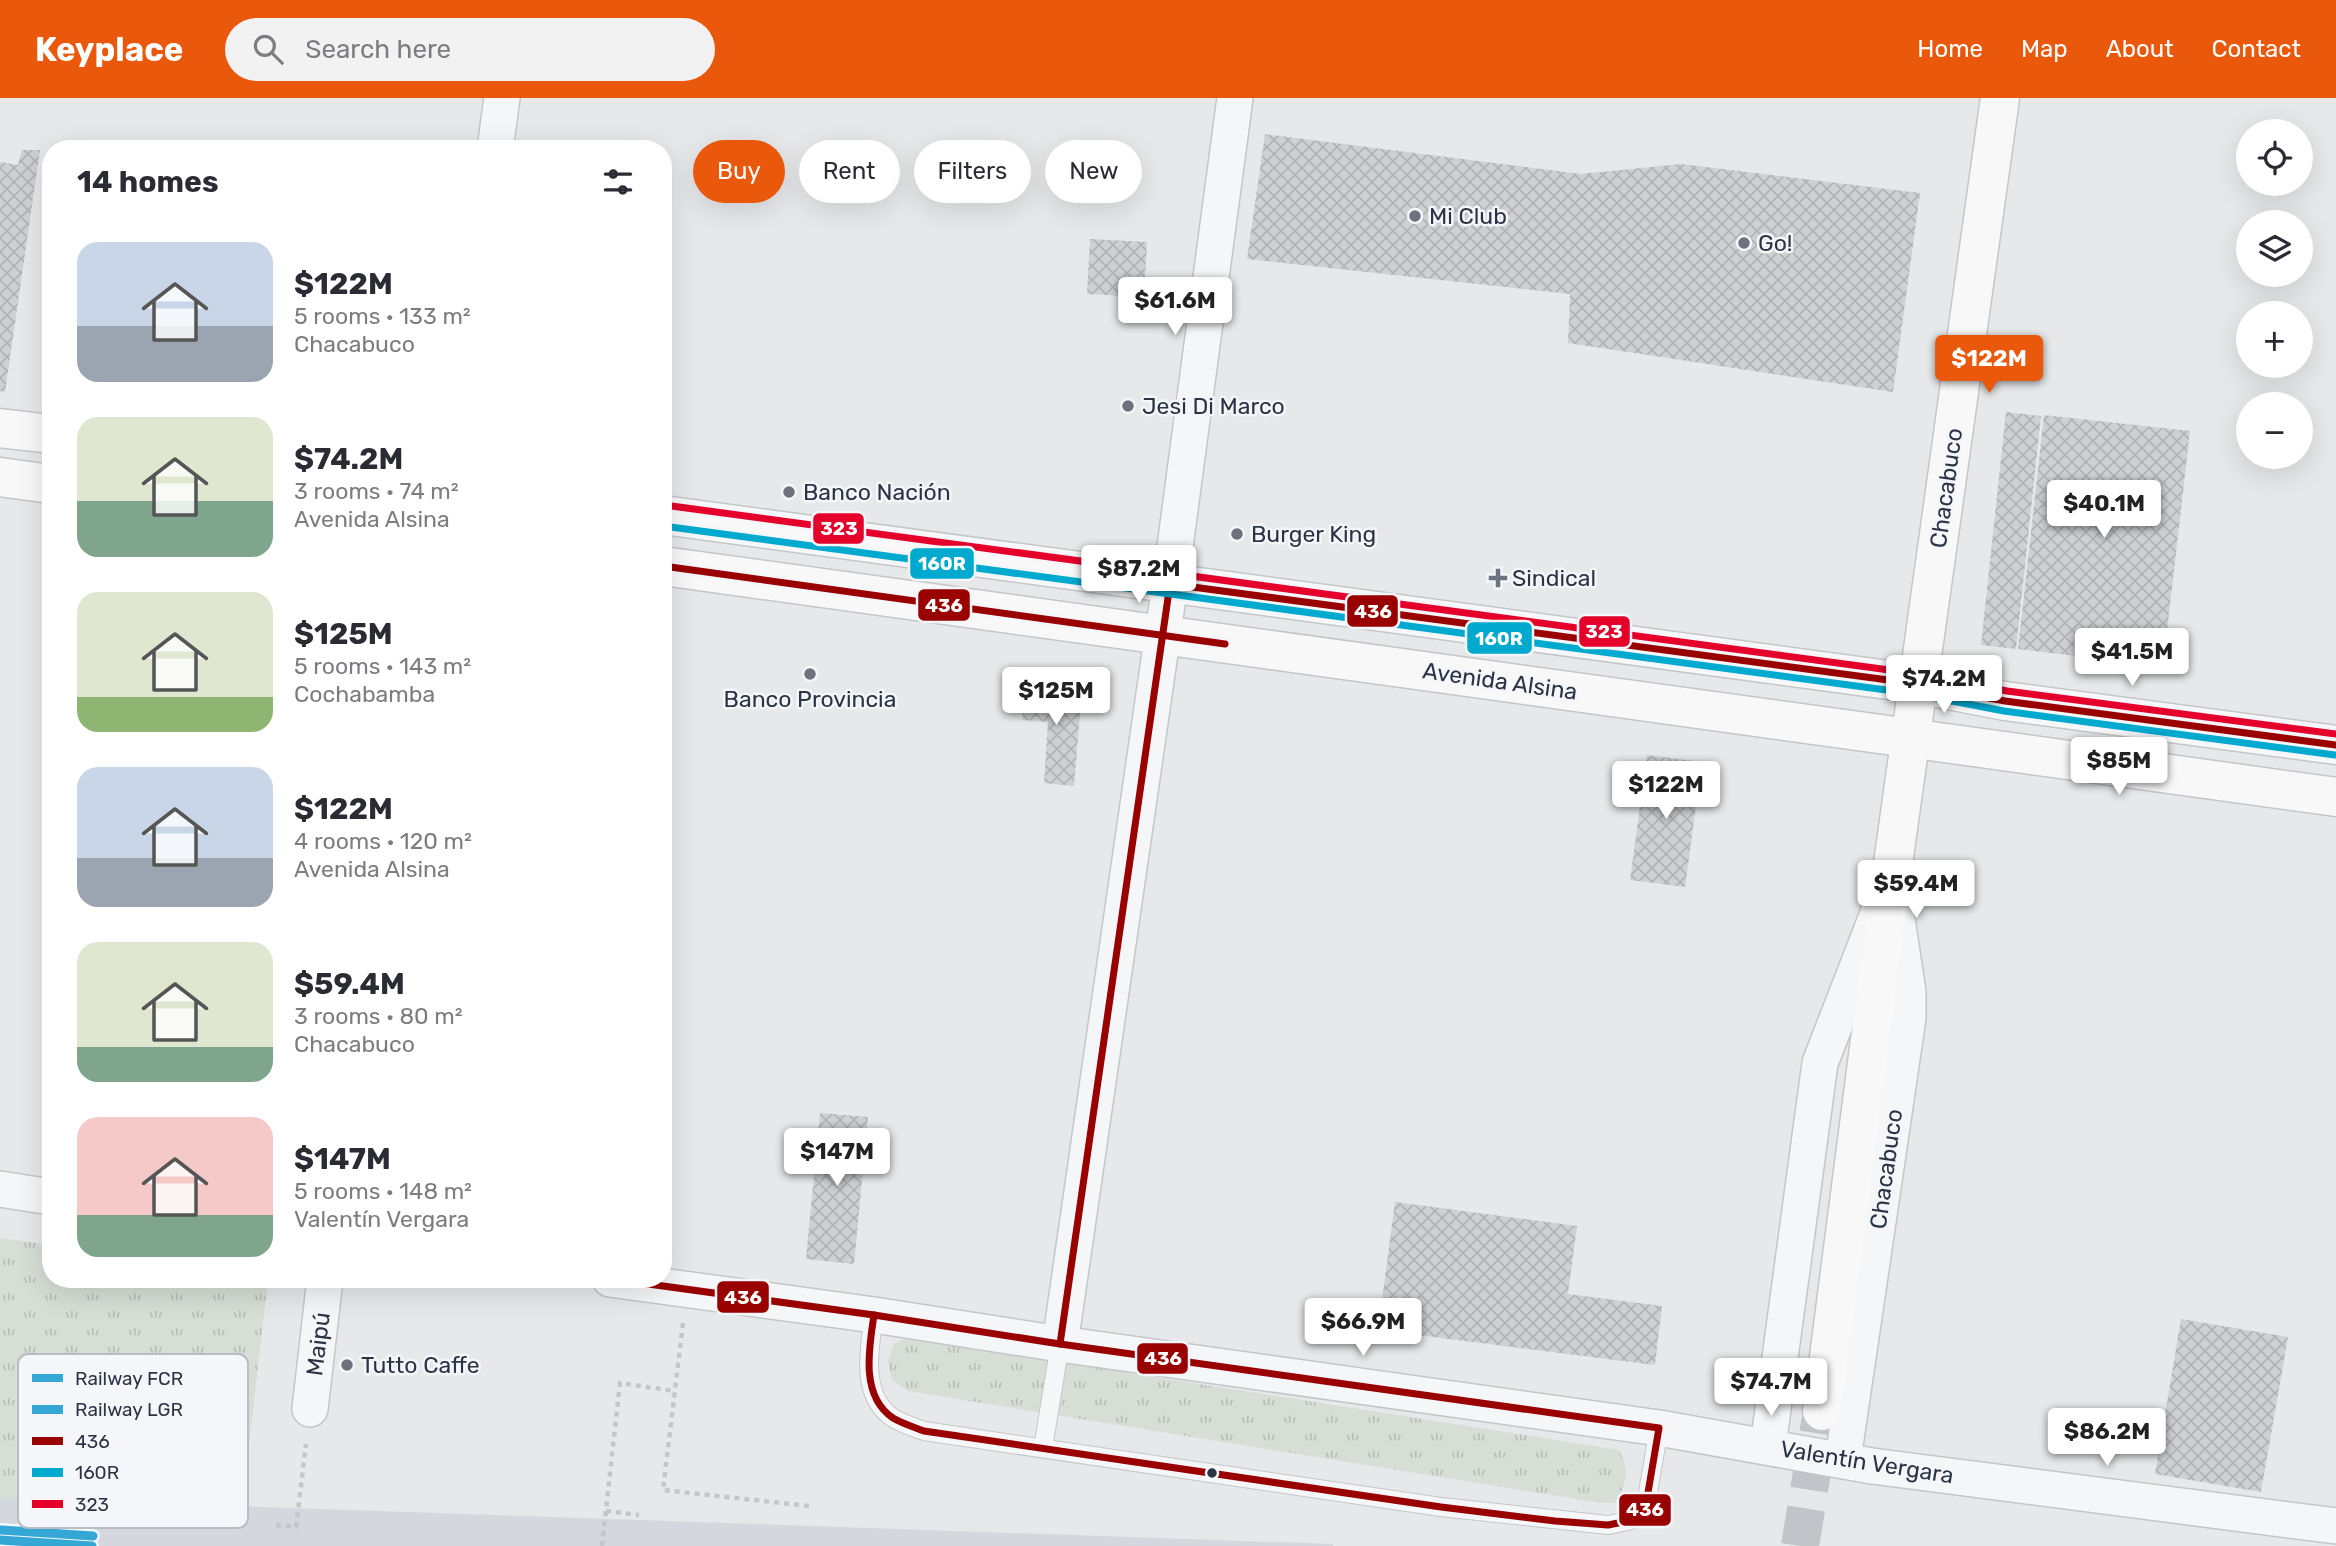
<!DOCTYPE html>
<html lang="en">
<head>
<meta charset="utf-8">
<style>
	body { margin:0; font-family:Rubik,sans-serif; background:#f2f2f3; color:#2b2b33; height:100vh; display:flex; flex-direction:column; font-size:26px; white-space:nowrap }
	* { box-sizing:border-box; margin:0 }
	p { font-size:23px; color:#7c7c81 }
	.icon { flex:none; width:38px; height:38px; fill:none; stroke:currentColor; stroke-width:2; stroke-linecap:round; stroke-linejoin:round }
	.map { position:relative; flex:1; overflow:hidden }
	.details { position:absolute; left:42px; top:42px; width:630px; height:1148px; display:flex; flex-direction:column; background:#fff; border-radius:28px; box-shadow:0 7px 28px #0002 }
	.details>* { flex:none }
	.top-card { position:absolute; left:693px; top:42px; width:665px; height:63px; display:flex; gap:14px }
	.controls { position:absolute; left:2236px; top:21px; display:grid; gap:14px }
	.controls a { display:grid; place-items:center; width:77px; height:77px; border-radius:50%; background:#fff; box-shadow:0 7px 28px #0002; font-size:35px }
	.price { position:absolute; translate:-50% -60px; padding:0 16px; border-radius:7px; background:#fff; color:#222; font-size:23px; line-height:46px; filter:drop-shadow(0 2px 4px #0008) }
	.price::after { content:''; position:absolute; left:50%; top:42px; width:21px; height:16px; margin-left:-10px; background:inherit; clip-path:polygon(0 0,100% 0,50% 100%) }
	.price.active { background:#ea580c; color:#fff }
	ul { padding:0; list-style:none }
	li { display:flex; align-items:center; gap:21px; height:175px; padding:0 35px }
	li span { display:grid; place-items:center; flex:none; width:196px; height:140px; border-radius:21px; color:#555 }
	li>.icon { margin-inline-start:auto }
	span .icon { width:84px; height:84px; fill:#fffc; stroke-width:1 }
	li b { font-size:30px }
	h2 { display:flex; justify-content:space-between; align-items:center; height:84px; padding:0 35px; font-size:30px }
	.chip { padding:0 24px; border-radius:32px; background:#fff; box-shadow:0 7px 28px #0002; font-size:24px; line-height:63px }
	.chip.active { background:#ea580c; color:#fff }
	header { display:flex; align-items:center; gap:42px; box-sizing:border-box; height:98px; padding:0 35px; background:#ea580c; color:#fff }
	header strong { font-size:33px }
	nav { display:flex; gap:38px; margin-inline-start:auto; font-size:24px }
	.search { width:490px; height:63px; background:#f2f2f3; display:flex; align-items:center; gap:18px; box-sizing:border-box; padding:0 24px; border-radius:38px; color:#7c7c81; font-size:26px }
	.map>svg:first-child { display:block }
	.built { fill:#d4d7dd }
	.park { fill:url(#park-tufts) }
	.building { fill:url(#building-cross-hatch) }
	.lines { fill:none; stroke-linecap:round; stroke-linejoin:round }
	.secondary-tunnel { stroke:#c1c4c9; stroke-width:38; stroke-dasharray:38 19; stroke-linecap:butt }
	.lane-casing { stroke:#c4c6c8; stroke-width:20 }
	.street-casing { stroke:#c4c6c8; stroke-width:38 }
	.secondary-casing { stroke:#c4c6c8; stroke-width:41 }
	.path { stroke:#c5c6ca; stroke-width:4.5; stroke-dasharray:5 5; stroke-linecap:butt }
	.lane { stroke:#f5f6f7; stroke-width:18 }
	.street { stroke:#f5f6f7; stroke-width:35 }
	.secondary { stroke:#f8f8f8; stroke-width:38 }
	.bus-1-casing { stroke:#f4f6f9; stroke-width:12 }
	.bus-2-casing { stroke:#f4f6f9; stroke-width:12 }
	.bus-3-casing { stroke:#f4f6f9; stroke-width:12 }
	.bus-1 { stroke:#990100; stroke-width:7 }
	.bus-2 { stroke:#00a9ce; stroke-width:7 }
	.bus-3 { stroke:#e4002b; stroke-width:7 }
	.rail-1-casing { stroke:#f4f6f9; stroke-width:14 }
	.rail-2-casing { stroke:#f4f6f9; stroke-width:14 }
	.rail-1 { stroke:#35a7d4; stroke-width:9 }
	.rail-2 { stroke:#35a7d4; stroke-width:9 }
	.poi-dot { fill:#6c737f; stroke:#f4f6f9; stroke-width:2.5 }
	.bus-dot { fill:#2b3445; stroke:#f4f6f9; stroke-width:2.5 }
	.labels { text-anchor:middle; stroke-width:5; stroke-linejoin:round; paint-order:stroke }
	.poi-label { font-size:23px; fill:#2b3445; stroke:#f4f6f9; text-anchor:start }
	.street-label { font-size:23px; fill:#2b3445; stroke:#f4f6f9 }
	.key { fill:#f4f6f9; stroke:#b8bcc3; stroke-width:2 }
	.key-label { font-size:19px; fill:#2b3445 }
	.line-badge { stroke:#f4f6f9; stroke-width:2.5 }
	.badge-label { font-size:19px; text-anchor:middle; font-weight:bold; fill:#fff }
</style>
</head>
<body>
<header>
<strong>Keyplace</strong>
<div class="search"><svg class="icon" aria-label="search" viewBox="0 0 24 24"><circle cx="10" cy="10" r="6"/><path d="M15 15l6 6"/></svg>Search here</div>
<nav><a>Home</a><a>Map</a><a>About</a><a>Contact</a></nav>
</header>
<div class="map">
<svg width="2336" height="1448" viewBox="0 0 2336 1448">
	<defs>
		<pattern id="park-tufts" width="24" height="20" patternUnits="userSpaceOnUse" patternTransform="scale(1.75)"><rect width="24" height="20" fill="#d6ded6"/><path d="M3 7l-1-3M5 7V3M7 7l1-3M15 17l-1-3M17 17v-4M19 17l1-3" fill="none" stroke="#b8bfb9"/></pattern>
		<pattern id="building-cross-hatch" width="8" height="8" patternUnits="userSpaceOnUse" patternTransform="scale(1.75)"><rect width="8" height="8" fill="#ced0d3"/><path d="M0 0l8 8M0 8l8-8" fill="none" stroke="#b1b3b6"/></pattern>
	</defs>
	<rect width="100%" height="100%" fill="#e6e8ea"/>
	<polygon class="built" points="0,1400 1333,1446 1333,1448 0,1448"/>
	<g class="park">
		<polygon points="0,1140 51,1147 51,1181 268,1181 242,1408 0,1400"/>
		<path d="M907 1240 1619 1352C1630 1373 1627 1384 1615 1405H1602L908 1293 892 1282 888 1263 894 1246Z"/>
	</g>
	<g class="building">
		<polygon points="1265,36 1581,76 1681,66 1920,95 1893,294 1568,245 1570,196 1247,161"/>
		<polygon points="22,52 40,52 5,294 0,293 0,64 18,67"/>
		<polygon points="1090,141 1147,144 1144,199 1087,196"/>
		<polygon points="2006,314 2041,318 2016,551 1981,547"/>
		<polygon points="2044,317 2190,333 2163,568 2018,551"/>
		<polygon points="1026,584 1082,591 1074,688 1044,685 1048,624 1022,622"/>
		<polygon points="1647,657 1702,664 1685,789 1630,782"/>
		<polygon points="820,1015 868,1019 854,1166 806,1161"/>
		<polygon points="1395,1104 1577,1128 1568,1196 1662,1208 1655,1267 1378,1232"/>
		<polygon points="2181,1221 2288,1239 2261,1394 2155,1376"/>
	</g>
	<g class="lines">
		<polyline class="secondary-tunnel" points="1800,1448 1822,1313"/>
		<defs>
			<g id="lane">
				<path d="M874 1217C870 1248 860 1293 889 1317 898 1325 914 1329 924 1333L1441 1409 1608 1427 1628 1423 1645 1412 1659 1330"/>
				<polyline points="1043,1350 1060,1246"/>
			</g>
			<g id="street">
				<polyline points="495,51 502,0"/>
				<polyline points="0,1091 51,1099"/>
				<polyline points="610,1181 874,1217 1060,1246 1659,1330 1872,1368 2336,1428"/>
				<polyline points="1060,1246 1170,486 1235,0"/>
				<polyline points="310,1311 325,1181"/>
				<polyline points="1768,1348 1820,965 1879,813"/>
				<polyline points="1843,1361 1908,920 1908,894 1894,801"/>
			</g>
			<g id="secondary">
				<polyline points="0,330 51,336"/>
				<polyline points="0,379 51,386"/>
				<polyline points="663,417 1918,586 2005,603 2336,647"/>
				<polyline points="663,468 2336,699"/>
				<polyline points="1822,1313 1891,780 2000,0"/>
			</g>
		</defs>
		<use href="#lane" class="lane-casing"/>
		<use href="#street" class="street-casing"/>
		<use href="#secondary" class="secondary-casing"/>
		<g class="path">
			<polyline points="683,1225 663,1392 809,1408"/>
			<polyline points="606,1413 639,1417"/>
			<polyline points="276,1427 296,1429 306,1346"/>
			<polyline points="602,1448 620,1285 675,1293"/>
		</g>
		<use href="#lane" class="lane"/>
		<use href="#street" class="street"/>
		<use href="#secondary" class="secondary"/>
		<defs>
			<g id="bus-1">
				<polyline points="663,468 1225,546"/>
				<polyline points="612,1181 874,1217"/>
				<path d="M874 1217 1060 1246 1659 1330 1645 1412 1628 1423 1608 1427 1555 1423 1441 1409 924 1333C914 1329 903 1326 893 1320 860 1298 869 1250 874 1217Z"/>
				<polyline points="1060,1246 1170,486 1918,586 2005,603 2336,647"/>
			</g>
			<polyline id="bus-2" points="663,428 1916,596 2004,613 2335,657"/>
			<polyline id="bus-3" points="664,407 1919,576 2007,593 2336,636"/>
		</defs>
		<use href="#bus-1" class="bus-1-casing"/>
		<use href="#bus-2" class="bus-2-casing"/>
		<use href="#bus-3" class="bus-3-casing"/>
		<use href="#bus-1" class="bus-1"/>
		<use href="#bus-2" class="bus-2"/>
		<use href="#bus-3" class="bus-3"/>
		<defs>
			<polyline id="rail-1" points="0,1442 92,1448"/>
			<polyline id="rail-2" points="1,1432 93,1438"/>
		</defs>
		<use href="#rail-1" class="rail-1-casing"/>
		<use href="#rail-2" class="rail-2-casing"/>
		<use href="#rail-1" class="rail-1"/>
		<use href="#rail-2" class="rail-2"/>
	</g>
	<g class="poi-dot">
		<circle cx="1415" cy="118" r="7"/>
		<circle cx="1744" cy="145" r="7"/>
		<circle cx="1128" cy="308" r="7"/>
		<circle cx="789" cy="394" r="7"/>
		<circle cx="1237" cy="436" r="7"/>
		<path d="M1494.5 469.5h7v7h7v7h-7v7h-7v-7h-7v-7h7z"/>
		<circle cx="810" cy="576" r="7"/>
		<circle cx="347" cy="1267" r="7"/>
	</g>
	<circle class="bus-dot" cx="1212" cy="1375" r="6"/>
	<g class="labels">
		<g class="poi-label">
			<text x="1429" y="126">Mi Club</text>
			<text x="1758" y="153">Go!</text>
			<text x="1142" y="316">Jesi Di Marco</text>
			<text x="803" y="402">Banco Nación</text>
			<text x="1251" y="444">Burger King</text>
			<text x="1512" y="488">Sindical</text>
			<text x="810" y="609" text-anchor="middle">Banco Provincia</text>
			<text x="361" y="1275">Tutto Caffe</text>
		</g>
		<g class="street-label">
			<text transform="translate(1946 390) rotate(-82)" y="8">Chacabuco</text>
			<text transform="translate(1500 583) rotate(8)" y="8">Avenida Alsina</text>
			<text transform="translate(1886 1071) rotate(-82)" y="8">Chacabuco</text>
			<text transform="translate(318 1246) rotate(-83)" y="8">Maipú</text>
			<text transform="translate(1867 1364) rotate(9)" y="8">Valentín Vergara</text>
		</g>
	</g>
	<rect x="18" y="1256" width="230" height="174" rx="10" class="key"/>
	<rect x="32" y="1276" width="31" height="8" fill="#35a7d4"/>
	<rect x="32" y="1307" width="31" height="9" fill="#35a7d4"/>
	<rect x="32" y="1339" width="31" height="8" fill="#990100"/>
	<rect x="32" y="1370" width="31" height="9" fill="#00a9ce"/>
	<rect x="32" y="1402" width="31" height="8" fill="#e4002b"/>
	<g class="key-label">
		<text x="75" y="1287">Railway FCR</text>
		<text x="75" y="1318">Railway LGR</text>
		<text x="75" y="1350">436</text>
		<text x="75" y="1381">160R</text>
		<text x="75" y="1413">323</text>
	</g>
	<g class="line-badge">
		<rect x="812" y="414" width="53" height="33" rx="7" fill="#e4002b"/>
		<rect x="909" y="449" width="66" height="33" rx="7" fill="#00a9ce"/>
		<rect x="917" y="490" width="54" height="34" rx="7" fill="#990100"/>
		<rect x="1346" y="496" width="53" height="34" rx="7" fill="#990100"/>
		<rect x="1578" y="517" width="53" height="33" rx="7" fill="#e4002b"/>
		<rect x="1466" y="523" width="67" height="34" rx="7" fill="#00a9ce"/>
		<rect x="716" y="1182" width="54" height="34" rx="7" fill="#990100"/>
		<rect x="1136" y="1244" width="53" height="33" rx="7" fill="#990100"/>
		<rect x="1618" y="1395" width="54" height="34" rx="7" fill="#990100"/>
	</g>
	<g class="badge-label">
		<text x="839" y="437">323</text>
		<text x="942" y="472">160R</text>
		<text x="944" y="514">436</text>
		<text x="1373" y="520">436</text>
		<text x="1604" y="540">323</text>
		<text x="1499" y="547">160R</text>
		<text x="743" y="1206">436</text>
		<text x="1163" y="1267">436</text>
		<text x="1645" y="1418">436</text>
	</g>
</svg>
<div class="controls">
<a><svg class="icon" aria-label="locate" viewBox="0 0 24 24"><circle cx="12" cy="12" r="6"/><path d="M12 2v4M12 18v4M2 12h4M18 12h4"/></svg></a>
<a><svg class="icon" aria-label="layers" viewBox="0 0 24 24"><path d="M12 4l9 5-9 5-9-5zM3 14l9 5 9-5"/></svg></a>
<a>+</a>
<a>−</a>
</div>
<b class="price" style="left:1175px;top:239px">$61.6M</b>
<b class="price active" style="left:1989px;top:297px">$122M</b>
<b class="price" style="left:2104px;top:442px">$40.1M</b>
<b class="price" style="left:1139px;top:507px">$87.2M</b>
<b class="price" style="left:2132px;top:590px">$41.5M</b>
<b class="price" style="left:1944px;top:617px">$74.2M</b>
<b class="price" style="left:1056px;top:629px">$125M</b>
<b class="price" style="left:2119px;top:699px">$85M</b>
<b class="price" style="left:1666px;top:723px">$122M</b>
<b class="price" style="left:1916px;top:822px">$59.4M</b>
<b class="price" style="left:837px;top:1090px">$147M</b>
<b class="price" style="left:1363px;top:1260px">$66.9M</b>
<b class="price" style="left:1771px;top:1320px">$74.7M</b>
<b class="price" style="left:2107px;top:1370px">$86.2M</b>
<div class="top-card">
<a class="chip active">Buy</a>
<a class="chip">Rent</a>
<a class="chip">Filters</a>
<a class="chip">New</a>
</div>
<section class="details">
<h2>14 homes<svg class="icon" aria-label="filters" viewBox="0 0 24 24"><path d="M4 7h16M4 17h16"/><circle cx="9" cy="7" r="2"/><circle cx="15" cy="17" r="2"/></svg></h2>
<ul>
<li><span style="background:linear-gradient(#c9d6e8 60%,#9aa5b1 0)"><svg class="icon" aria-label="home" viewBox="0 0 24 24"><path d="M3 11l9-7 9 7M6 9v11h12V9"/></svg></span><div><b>$122M</b><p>5 rooms · 133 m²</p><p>Chacabuco</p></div></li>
<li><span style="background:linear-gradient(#dfe7d0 60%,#7fa58c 0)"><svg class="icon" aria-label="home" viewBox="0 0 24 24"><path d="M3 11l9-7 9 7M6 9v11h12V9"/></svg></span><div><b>$74.2M</b><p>3 rooms · 74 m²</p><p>Avenida Alsina</p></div></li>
<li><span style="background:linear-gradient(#dfe7d0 75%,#8fb573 0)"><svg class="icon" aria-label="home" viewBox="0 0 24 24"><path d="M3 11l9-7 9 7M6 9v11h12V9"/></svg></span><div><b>$125M</b><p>5 rooms · 143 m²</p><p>Cochabamba</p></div></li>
<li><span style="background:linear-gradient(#c9d6e8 65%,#9aa5b1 0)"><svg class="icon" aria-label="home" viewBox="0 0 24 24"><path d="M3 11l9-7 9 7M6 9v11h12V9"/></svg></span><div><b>$122M</b><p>4 rooms · 120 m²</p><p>Avenida Alsina</p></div></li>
<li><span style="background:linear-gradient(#dfe7d0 75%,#7fa58c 0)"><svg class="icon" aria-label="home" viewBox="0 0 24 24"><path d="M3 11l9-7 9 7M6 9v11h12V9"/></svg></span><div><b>$59.4M</b><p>3 rooms · 80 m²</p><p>Chacabuco</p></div></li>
<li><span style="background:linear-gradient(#f6c9c9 70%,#7fa58c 0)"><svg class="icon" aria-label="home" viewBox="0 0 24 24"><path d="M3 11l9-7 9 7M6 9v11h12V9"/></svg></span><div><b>$147M</b><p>5 rooms · 148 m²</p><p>Valentín Vergara</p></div></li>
</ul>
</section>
</div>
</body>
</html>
